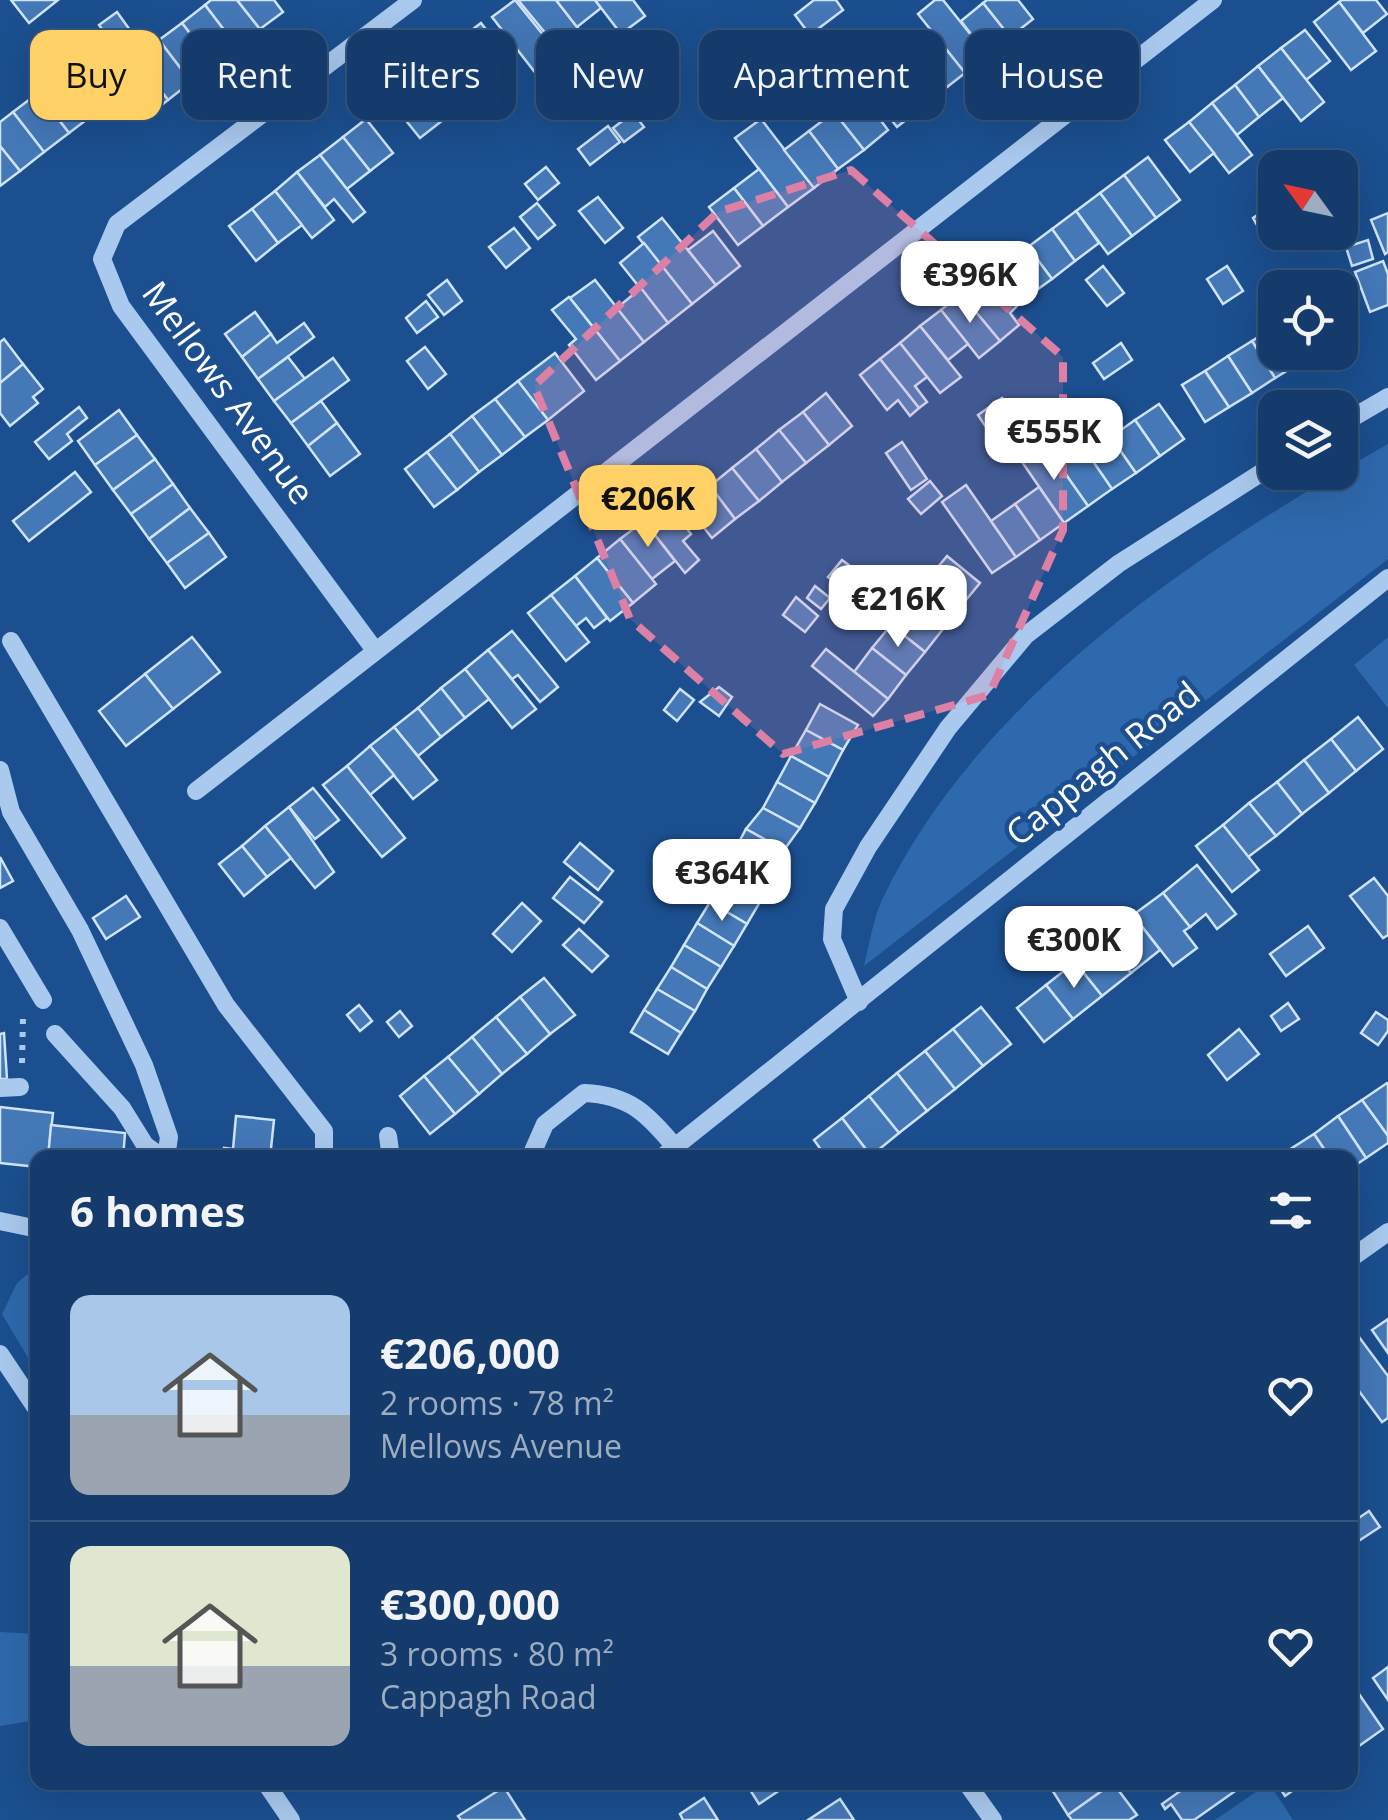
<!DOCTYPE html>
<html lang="en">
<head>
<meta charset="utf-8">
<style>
	body { margin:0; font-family:"Open Sans",sans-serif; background:#214673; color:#f1f3f6; height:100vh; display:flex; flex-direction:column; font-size:38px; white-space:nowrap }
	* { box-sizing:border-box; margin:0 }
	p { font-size:32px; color:#9dadc1 }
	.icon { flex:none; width:55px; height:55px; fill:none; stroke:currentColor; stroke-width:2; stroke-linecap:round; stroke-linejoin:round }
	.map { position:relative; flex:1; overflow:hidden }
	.panel { position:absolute; left:30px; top:1150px; width:1328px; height:640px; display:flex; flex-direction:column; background:#143b6b; border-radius:20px; box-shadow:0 10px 40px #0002,0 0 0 2px #33557e }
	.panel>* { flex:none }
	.banner { position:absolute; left:30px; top:30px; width:1330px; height:90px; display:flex; gap:20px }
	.needle { width:65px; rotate:303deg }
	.fabs { position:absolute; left:1258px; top:150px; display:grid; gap:20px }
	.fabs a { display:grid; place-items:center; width:100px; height:100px; border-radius:20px; background:#143b6b; box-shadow:0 10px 40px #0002,0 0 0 2px #33557e; font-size:50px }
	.price { position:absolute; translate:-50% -85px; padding:0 22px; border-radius:20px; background:#fff; color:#222; font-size:32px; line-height:65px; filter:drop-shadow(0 2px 5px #0008) }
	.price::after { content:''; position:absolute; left:50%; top:60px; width:30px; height:22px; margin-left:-15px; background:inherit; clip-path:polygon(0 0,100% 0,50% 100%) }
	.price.selected { background:#ffd166; color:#111 }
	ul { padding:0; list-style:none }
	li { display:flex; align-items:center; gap:30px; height:250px; padding:0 40px }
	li+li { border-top:2px solid #33557e }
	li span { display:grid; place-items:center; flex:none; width:280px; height:200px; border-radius:20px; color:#555 }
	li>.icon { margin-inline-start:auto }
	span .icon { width:120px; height:120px; fill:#fffc; stroke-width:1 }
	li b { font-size:42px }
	h2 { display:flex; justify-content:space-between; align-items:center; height:120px; padding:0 40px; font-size:42px }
	.tag { padding:0 35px; border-radius:20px; background:#143b6b; box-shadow:0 10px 40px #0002,0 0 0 2px #33557e; font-size:35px; line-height:90px }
	.tag.selected { background:#ffd166; color:#111 }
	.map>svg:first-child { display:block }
	.green { fill:#2e69ad }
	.building { fill:#4478b7; stroke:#cfe3fa; stroke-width:2.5 }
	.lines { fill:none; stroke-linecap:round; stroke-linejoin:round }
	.path { stroke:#a9c9ee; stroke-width:6; stroke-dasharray:5 8; stroke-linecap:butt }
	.minor { stroke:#a9c9ee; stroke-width:18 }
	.marked { fill:#dd80a5; fill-opacity:0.2; stroke:#dd80a5; stroke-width:8; stroke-dasharray:20 12; stroke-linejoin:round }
	.labels { text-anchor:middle; stroke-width:9; stroke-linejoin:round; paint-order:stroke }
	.street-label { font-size:35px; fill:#fff; stroke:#1b4f8f }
</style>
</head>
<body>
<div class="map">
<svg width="1388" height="1820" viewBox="0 0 1388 1820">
	<rect width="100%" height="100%" fill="#1b4f8f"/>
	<g class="green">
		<path d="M1388 444V559L864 966C869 945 873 920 882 900 980 695 1198 552 1388 444Z"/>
		<polygon points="1388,637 1388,706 1387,707 1354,665"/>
		<polygon points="37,1266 38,1266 37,1373 2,1314 17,1283"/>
		<polygon points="0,1632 37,1634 37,1720 0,1726"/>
		<polygon points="1269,1783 1293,1820 1215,1820"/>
	</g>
	<g class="building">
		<polygon points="11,0 58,0 29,23"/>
		<polygon points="211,0 237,0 260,29 237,47 205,5"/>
		<polygon points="237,0 274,0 283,12 260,29"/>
		<polygon points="515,0 561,57 537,75 492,17"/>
		<polygon points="518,0 556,0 592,46 570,63"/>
		<polygon points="556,0 595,0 601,8 577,27"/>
		<polygon points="595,0 633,0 645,16 621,34"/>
		<polygon points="814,0 836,0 843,10 810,35 795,15"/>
		<polygon points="935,0 943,0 987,55 965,73 918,14"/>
		<polygon points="987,0 1018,0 1033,19 1010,37 983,3"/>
		<polygon points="1342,0 1376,0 1387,14 1363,33 1339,2"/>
		<polygon points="1339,2 1376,51 1351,70 1314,22"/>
		<polygon points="983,3 1010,37 987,55 961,21"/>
		<polygon points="205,5 237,47 214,65 182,23"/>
		<polygon points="117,12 140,44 123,57 99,25"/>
		<polygon points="182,23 214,65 191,82 159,40"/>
		<polygon points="481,23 513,64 490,83 457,41"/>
		<polygon points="737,30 749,45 714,71 703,56"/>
		<polygon points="1305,30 1330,61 1306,80 1281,48"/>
		<polygon points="938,39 965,73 942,91 915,57"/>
		<polygon points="159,40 191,82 168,100 136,58"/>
		<polygon points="457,41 490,83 467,101 434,59"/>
		<polygon points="1281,48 1324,102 1301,121 1258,66"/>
		<polygon points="741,57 753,72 729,91 717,75"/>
		<polygon points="915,57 942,91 920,109 893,75"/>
		<polygon points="136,58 168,100 145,118 113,76"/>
		<polygon points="434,59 467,101 443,120 411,78"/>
		<polygon points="1258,66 1283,98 1259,117 1235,85"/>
		<polygon points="63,74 94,114 69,133 38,93"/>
		<polygon points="893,75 920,109 897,127 870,93"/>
		<polygon points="411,78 443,120 420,138 387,97"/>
		<polygon points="596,80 611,99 598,109 583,89"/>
		<polygon points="1235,85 1259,117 1237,135 1212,103"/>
		<polygon points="38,93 69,133 44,152 13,112"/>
		<polygon points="860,93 888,130 864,150 834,112"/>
		<polygon points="1212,103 1252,155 1229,173 1189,122"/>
		<polygon points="13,112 44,152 20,171 0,146 0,122"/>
		<polygon points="834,112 864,150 838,169 809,131"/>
		<polygon points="633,113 644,127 624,142 613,128"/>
		<polygon points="366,119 393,153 370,171 343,137"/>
		<polygon points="761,119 814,188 788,207 735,138"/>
		<polygon points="1189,122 1214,153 1190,172 1165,140"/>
		<polygon points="608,126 620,142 590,165 578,149"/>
		<polygon points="809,131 838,169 814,188 784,150"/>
		<polygon points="343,137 370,171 347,189 320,155"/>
		<polygon points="0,146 20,171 0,186"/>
		<polygon points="320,155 365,212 353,222 334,199 325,207 297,172"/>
		<polygon points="1148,157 1180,200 1156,218 1124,175"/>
		<polygon points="1344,160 1356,175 1340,187 1340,168 1335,168"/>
		<polygon points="546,167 559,183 538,200 525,184"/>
		<polygon points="759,169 788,207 763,226 734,188"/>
		<polygon points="297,172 334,220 312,238 275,191"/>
		<polygon points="1124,175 1156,218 1132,236 1100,193"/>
		<polygon points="734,188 763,226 738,245 709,207"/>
		<polygon points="275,191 302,225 278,243 252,209"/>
		<polygon points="1100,193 1132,236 1108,254 1076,211"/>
		<polygon points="598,197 623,228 605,243 579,211"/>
		<polygon points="537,203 555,225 538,239 520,217"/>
		<polygon points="1273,205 1275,226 1262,234 1253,218"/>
		<polygon points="252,209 278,243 256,261 229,226"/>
		<polygon points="1076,211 1099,243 1075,261 1052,229"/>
		<polygon points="1388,213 1388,252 1385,254 1371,220"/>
		<polygon points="662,218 716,285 692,304 638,237"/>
		<polygon points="514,228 530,248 506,268 489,247"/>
		<polygon points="1052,229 1075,261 1052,279 1028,247"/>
		<polygon points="713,231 740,266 716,285 688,250"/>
		<polygon points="1275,232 1300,232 1279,246 1272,234"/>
		<polygon points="1368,240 1373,259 1352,266 1346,247"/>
		<polygon points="644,243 692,304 668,323 620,263"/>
		<polygon points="1028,247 1052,279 1027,297 1004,265"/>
		<polygon points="1383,261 1388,274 1388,305 1370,312 1355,272"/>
		<polygon points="1103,266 1124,293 1107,306 1086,280"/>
		<polygon points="1227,266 1243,291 1223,304 1207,279"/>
		<polygon points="991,271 1018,305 1010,313 1019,325 1000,341 961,294"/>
		<polygon points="447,280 462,301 444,315 428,295"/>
		<polygon points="595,280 644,342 620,361 570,298"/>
		<polygon points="641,288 668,323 644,342 617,308"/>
		<polygon points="961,294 1000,341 979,358 941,310"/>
		<polygon points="569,297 620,361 596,380 569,345 576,339 552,310"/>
		<polygon points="426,301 438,317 417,333 406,318"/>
		<polygon points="941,310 968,344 948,360 920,326"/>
		<polygon points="255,312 271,334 242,357 225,334"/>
		<polygon points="304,323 314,337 258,379 242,357 271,334 277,343"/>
		<polygon points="920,326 961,377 940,393 900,343"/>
		<polygon points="1275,327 1275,352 1291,352 1298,364 1275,378 1252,341"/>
		<polygon points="4,339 23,364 0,383 0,342"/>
		<polygon points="1252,341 1275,378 1252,393 1228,356"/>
		<polygon points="900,343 927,377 915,386 927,402 919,408 880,359"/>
		<polygon points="1121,343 1132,360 1104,379 1093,363"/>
		<polygon points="425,347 446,374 428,389 407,361"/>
		<polygon points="555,353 584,391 548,420 518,381"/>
		<polygon points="1228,356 1252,393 1229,407 1205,371"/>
		<polygon points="288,357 305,379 274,401 258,379"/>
		<polygon points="333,358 349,380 291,423 274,401"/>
		<polygon points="880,359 919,408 910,416 898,400 887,410 860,375"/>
		<polygon points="23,364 43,389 33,397 38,403 10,426 0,413 0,383"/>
		<polygon points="1205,371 1229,407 1205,422 1182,385"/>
		<polygon points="518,381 548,420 525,437 495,399"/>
		<polygon points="826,393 852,426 829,445 803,412"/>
		<polygon points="1002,398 1013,413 988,430 978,415"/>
		<polygon points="495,399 525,437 502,455 472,416"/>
		<polygon points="321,401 337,423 308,446 291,423"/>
		<polygon points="1159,404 1184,439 1160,456 1135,420"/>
		<polygon points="79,407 87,418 67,434 72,441 49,459 35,442"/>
		<polygon points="119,410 137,435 95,465 78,441"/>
		<polygon points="803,412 829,445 806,463 779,430"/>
		<polygon points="472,416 502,455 479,472 450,434"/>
		<polygon points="1098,418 1136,473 1112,489 1074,435"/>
		<polygon points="1135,420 1160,456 1136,473 1111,437"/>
		<polygon points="337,423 360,454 330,476 308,446"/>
		<polygon points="779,430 806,463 782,482 756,449"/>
		<polygon points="450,434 479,472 457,490 427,452"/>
		<polygon points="137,435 155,459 113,490 95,465"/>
		<polygon points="1063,436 1080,459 1088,454 1112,489 1088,506 1047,448"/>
		<polygon points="902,442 927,479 911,490 886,453"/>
		<polygon points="1043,442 1088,506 1064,523 1020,459"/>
		<polygon points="756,449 782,482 759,501 732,468"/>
		<polygon points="427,452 457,490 434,507 405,469"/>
		<polygon points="155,459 173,484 131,514 113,490"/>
		<polygon points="732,468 759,501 735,519 710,486"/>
		<polygon points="75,472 91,492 29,541 13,521"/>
		<polygon points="930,481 942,496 921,514 908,499"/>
		<polygon points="173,484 190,508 149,539 131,514"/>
		<polygon points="966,485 1016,557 992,573 942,502"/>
		<polygon points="710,486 735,519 712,538 686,505"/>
		<polygon points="1039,487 1064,523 1040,540 1015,504"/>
		<polygon points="667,503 691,534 683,541 699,560 685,573 644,521"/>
		<polygon points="1015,504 1040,540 1016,557 991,521"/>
		<polygon points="190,508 209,533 167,563 149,539"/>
		<polygon points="644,521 675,561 652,579 620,539"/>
		<polygon points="209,533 226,557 185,588 167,563"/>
		<polygon points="620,539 656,584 633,603 597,558"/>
		<polygon points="947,556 980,583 961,606 928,579"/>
		<polygon points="597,558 633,603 610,621 575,576"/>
		<polygon points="842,560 862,575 848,593 828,577"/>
		<polygon points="575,576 607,618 594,628 586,618 576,626 551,595"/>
		<polygon points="928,579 961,606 943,629 910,602"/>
		<polygon points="815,586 830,598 821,609 807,598"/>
		<polygon points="551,595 589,642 566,661 528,613"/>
		<polygon points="796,597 818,616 805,632 783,615"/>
		<polygon points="910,602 943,629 925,652 891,625"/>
		<polygon points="891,625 925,652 906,675 872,648"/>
		<polygon points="512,631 558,687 540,702 518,675 512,679 488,650"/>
		<polygon points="192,637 220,672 173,709 145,674"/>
		<polygon points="872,648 906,675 888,699 854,672"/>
		<polygon points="826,649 888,699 873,716 812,666"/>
		<polygon points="488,650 536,709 512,728 465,669"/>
		<polygon points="465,669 489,699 465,718 441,688"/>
		<polygon points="145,674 173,709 126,746 99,711"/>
		<polygon points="719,687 732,697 719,716 700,702"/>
		<polygon points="441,688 465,718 441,737 418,708"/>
		<polygon points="680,689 694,700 677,721 664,710"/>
		<polygon points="820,704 858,725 843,750 806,730"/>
		<polygon points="418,708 441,737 418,756 394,727"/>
		<polygon points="1358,717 1383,749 1356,771 1331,739"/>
		<polygon points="394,727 437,780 413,799 370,746"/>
		<polygon points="806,730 843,750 829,777 791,756"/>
		<polygon points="1331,739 1356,771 1329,793 1304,760"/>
		<polygon points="370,746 394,775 370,795 347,766"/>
		<polygon points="791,756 829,777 815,803 777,782"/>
		<polygon points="1304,760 1329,793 1302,814 1277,782"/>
		<polygon points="347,766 405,838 382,857 323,785"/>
		<polygon points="777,782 815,803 800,828 763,808"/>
		<polygon points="1277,782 1302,814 1276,836 1249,803"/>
		<polygon points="313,788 339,820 315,839 289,807"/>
		<polygon points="1249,803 1276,836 1248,857 1223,825"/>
		<polygon points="289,807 334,872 315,888 265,826"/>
		<polygon points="763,808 800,828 784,850 746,829"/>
		<polygon points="1223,825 1259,870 1232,892 1196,846"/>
		<polygon points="265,826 291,858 267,877 242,846"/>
		<polygon points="746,829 784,850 769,876 732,855"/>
		<polygon points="580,843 613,871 598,890 564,862"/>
		<polygon points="242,846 267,877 244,896 219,864"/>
		<polygon points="0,857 13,881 0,888"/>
		<polygon points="1197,865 1236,914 1217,929 1206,914 1190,927 1163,893"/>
		<polygon points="570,877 602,902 584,923 553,898"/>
		<polygon points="1374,878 1388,896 1388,935 1383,938 1350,896"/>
		<polygon points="724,880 760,902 747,924 710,902"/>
		<polygon points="1163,893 1190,927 1184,931 1197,948 1173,966 1133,915"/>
		<polygon points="126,896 140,917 106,939 93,918"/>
		<polygon points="710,902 747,924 734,946 697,923"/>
		<polygon points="522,903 541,921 512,952 493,934"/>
		<polygon points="1133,915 1160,950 1131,973 1104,939"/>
		<polygon points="697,923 734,946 721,967 684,945"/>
		<polygon points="1308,926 1324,948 1286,976 1270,954"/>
		<polygon points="579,929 608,956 592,972 563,945"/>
		<polygon points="1104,939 1131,973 1102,996 1075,962"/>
		<polygon points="684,945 721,967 707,989 671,967"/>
		<polygon points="1075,962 1102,996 1073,1019 1046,985"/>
		<polygon points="671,967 707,989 695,1011 657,989"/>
		<polygon points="544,978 575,1015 550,1034 520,997"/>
		<polygon points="1046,985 1073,1019 1044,1042 1017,1008"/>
		<polygon points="657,989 695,1011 681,1033 644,1010"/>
		<polygon points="520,997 550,1034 527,1054 496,1017"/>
		<polygon points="1288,1003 1299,1019 1281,1031 1271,1016"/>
		<polygon points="359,1005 372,1021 360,1031 347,1015"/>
		<polygon points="981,1007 1011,1044 983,1066 953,1029"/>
		<polygon points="644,1010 681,1033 668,1054 631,1032"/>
		<polygon points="400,1011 412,1026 399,1037 387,1022"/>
		<polygon points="1376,1012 1388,1020 1388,1031 1378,1045 1361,1033"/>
		<polygon points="496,1017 527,1054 502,1074 472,1037"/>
		<polygon points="953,1029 983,1066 955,1089 925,1051"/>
		<polygon points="1239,1029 1259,1054 1227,1080 1208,1055"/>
		<polygon points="4,1033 7,1079 0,1079 0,1034"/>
		<polygon points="472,1037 502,1074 479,1094 448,1057"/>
		<polygon points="925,1051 955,1089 927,1111 897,1073"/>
		<polygon points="448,1057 479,1094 455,1114 424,1076"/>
		<polygon points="897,1073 927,1111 899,1133 869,1096"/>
		<polygon points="424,1076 455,1114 430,1134 400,1096"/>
		<polygon points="1387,1083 1388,1084 1388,1136 1362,1100"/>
		<polygon points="869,1096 899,1133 871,1156 842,1118"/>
		<polygon points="1362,1100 1388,1136 1388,1143 1366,1158 1338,1116"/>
		<polygon points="0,1107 53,1113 48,1158 38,1158 38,1167 0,1163"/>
		<polygon points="236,1116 274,1120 270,1158 223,1158 224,1148 233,1149"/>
		<polygon points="1338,1116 1366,1158 1350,1169 1350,1158 1330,1158 1314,1134"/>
		<polygon points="842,1118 871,1156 869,1158 827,1158 814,1140"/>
		<polygon points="51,1125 125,1133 123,1158 48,1158"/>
		<polygon points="1314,1134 1330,1158 1294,1158 1289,1150"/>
		<polygon points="373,1151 373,1158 338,1158 338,1152"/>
		<polygon points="1388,1319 1388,1353 1372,1330"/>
		<polygon points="1359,1337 1388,1376 1388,1418 1382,1422 1350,1379 1350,1343"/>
		<polygon points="1369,1511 1380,1527 1354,1544 1350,1524"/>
		<polygon points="1388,1667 1388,1700 1373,1678"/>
		<polygon points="1359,1694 1383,1729 1359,1746 1350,1733 1350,1700"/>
		<polygon points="745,1782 792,1782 759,1804"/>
		<polygon points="1047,1782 1113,1782 1113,1783 1068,1815"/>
		<polygon points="1193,1782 1248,1782 1194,1820 1182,1820 1171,1804 1165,1809 1162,1804"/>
		<polygon points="1276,1782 1305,1782 1285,1796"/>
		<polygon points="1113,1783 1137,1815 1129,1820 1072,1820 1068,1815"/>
		<polygon points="504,1787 525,1820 461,1820 458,1816"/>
		<polygon points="704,1798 718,1820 683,1820 680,1814"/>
		<polygon points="840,1799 854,1820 808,1820"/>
	</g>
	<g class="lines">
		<polyline class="path" points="22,1063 23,1017"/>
		<g class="minor">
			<polyline points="1340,425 1388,397"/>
			<polyline points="11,641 226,1005 324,1131 324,1158"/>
			<polyline points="374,649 121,306 102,259 117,224 413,0"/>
			<polyline points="0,770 11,812 80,930 144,1065 169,1137 166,1158"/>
			<polyline points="196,791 1213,0"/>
			<polyline points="0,928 43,1000"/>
			<polyline points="859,1002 832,939 834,909 868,847 948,728 1026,635 1118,564 1275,464"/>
			<polyline points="55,1034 122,1108 145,1145 163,1158"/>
			<polyline points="0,1088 20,1087"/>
			<polyline points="388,1136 391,1158"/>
			<path d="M530 1158 545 1124 584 1093C629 1095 647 1113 675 1147"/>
			<polyline points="661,1158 1388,578"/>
			<polyline points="0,1221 38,1229"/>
			<polyline points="1350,1259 1388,1232"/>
			<polyline points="0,1354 38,1411"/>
			<polyline points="265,1782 291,1820"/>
			<polyline points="966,1782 993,1820"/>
		</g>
	</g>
	<path class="marked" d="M851 170 1063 357V530L989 695 783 754 630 619 534 386 718 212Z"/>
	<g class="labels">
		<g class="street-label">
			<text transform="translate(228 393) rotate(54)" y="12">Mellows Avenue</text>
			<text transform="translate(1103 764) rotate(-39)" y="12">Cappagh Road</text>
		</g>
	</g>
</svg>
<div class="fabs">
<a><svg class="needle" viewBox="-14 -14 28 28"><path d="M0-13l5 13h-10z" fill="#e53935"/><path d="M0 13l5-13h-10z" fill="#9dadc1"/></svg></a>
<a><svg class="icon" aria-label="locate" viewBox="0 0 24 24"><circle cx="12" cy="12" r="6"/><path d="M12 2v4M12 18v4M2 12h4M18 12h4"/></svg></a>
<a><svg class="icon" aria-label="layers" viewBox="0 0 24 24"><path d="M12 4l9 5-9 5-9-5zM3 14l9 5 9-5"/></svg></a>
</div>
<b class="price" style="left:970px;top:326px">€396K</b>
<b class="price" style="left:1054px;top:483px">€555K</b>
<b class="price selected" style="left:648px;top:550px">€206K</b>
<b class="price" style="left:898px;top:650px">€216K</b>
<b class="price" style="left:722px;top:924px">€364K</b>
<b class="price" style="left:1074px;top:991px">€300K</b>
<div class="banner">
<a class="tag selected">Buy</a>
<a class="tag">Rent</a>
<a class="tag">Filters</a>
<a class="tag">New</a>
<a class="tag">Apartment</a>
<a class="tag">House</a>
</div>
<section class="panel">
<h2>6 homes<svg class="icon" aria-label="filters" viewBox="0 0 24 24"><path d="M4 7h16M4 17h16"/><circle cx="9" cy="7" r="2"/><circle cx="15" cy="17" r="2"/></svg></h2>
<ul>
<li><span style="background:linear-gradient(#a9c7e8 60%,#9aa5b1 0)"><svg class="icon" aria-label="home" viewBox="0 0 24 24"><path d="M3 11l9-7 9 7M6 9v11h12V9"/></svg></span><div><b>€206,000</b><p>2 rooms · 78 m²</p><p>Mellows Avenue</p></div><svg class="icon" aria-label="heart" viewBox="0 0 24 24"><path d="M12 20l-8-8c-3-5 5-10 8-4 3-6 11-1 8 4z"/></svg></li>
<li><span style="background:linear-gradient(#dfe7d0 60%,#9aa5b1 0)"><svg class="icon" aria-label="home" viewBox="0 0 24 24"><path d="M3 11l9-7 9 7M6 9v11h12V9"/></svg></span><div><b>€300,000</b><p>3 rooms · 80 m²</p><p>Cappagh Road</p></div><svg class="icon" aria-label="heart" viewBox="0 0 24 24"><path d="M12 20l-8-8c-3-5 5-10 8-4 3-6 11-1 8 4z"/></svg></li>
</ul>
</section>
</div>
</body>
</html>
